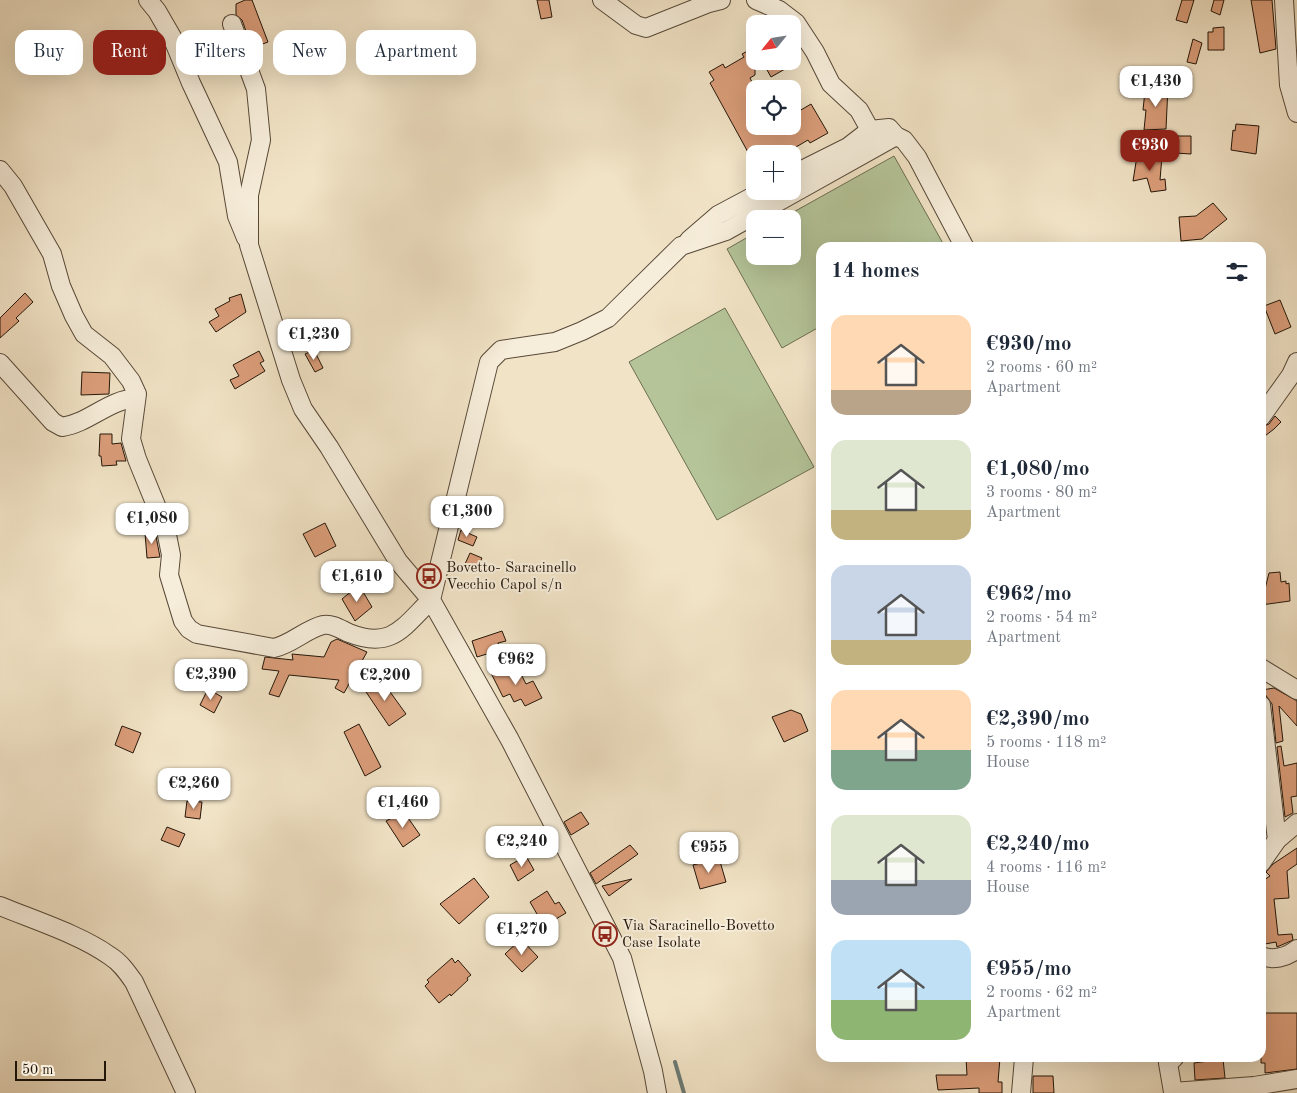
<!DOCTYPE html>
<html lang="en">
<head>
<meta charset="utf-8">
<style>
	body { margin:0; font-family:"Old Standard TT",serif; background:#f2f2f3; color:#1f2937; height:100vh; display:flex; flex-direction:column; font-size:19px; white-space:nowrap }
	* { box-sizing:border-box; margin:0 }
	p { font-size:16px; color:#747a83 }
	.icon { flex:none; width:28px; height:28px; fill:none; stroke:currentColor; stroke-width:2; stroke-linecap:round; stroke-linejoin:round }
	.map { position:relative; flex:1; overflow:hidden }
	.drawer { position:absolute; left:816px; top:242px; width:450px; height:820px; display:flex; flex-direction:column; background:#fff; border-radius:15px; box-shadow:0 5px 20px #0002 }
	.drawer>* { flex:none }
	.hud { position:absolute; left:15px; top:30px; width:475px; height:45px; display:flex; gap:10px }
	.needle { width:32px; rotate:240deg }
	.tools { position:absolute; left:746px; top:15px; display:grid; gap:10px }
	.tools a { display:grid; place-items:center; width:55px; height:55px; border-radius:10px; background:#fff; box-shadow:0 5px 20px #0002; font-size:25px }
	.scale { position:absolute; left:15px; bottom:12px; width:91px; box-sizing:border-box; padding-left:5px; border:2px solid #241609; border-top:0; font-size:14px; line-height:18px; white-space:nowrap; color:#241609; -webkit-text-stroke:4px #f6edda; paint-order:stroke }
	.price { position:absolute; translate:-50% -42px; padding:0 11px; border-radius:10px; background:#fff; color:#222; font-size:16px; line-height:32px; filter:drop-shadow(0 1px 2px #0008) }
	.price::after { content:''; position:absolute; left:50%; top:30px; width:15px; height:11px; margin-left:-8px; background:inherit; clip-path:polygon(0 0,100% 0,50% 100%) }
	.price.selected { background:#8f2418; color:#fff }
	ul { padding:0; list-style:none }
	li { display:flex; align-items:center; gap:15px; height:125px; padding:0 15px }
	li span { display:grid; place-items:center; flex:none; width:140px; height:100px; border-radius:15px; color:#555 }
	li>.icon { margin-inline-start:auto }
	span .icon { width:60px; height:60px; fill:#fffc; stroke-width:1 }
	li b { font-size:21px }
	h2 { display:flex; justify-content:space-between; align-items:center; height:60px; padding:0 15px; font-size:21px }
	.chip { padding:0 18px; border-radius:15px; background:#fff; box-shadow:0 5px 20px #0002; font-size:18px; line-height:45px }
	.chip.selected { background:#8f2418; color:#fff }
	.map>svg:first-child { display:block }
	.green { fill:#b5c599; stroke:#6c6e51 }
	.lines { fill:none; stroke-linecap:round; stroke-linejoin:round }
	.stream { stroke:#6c7a74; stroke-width:4 }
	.building { fill:#db9e7a; stroke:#241609 }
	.minor-casing { stroke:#574938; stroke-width:20 }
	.minor { stroke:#f6edda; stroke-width:18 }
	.labels { text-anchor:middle; stroke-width:4; stroke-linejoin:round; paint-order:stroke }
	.poi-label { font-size:15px; fill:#241609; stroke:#f6edda; text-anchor:start }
</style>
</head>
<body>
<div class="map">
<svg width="1297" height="1093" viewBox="0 0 1297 1093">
	<rect width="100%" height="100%" fill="#f1e3c6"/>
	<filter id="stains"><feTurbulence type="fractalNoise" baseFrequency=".004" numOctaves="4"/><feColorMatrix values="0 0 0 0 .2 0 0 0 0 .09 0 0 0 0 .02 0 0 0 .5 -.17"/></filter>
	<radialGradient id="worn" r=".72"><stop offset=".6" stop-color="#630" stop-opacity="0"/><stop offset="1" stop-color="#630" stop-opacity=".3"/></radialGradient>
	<g class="green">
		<polygon points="894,156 945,247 821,248 821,326 782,348 727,249 755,233 755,256 792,256 792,219 781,219"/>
		<polygon points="725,308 814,467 717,520 629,362"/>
	</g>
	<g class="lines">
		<polyline class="stream" points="675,1062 684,1093"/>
	</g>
	<g class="building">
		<polygon points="245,0 252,0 268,42 252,48 242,20 236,15 236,4"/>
		<polygon points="537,0 549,0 552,17 541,19"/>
		<polygon points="1182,0 1194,0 1187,23 1176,20"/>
		<polygon points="1214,0 1224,0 1220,15 1211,11"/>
		<polygon points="1251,0 1272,0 1276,49 1260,53"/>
		<polygon points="1224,27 1224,50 1208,50 1208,32 1213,32 1213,28"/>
		<polygon points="1193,39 1202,43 1196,64 1187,62"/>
		<polygon points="755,47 755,75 750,78 755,88 755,126 776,126 779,132 792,126 792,124 798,121 794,114 811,104 828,133 810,143 808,140 784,154 749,154 710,83 714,80 709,72 723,64 725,68 744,57 742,54"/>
		<polygon points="762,61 799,61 771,77"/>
		<polygon points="1160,86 1168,86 1166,129 1144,130 1146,110 1143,110 1145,91"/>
		<polygon points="1236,124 1259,126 1256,154 1231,150 1233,130 1235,131"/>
		<polygon points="1175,136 1191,136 1191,154 1175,153"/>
		<polygon points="1153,153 1162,156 1160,180 1165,179 1166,190 1151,192 1147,178 1133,181 1137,156 1152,159"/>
		<polygon points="1213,203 1227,219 1202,239 1181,241 1179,217 1196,216"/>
		<polygon points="25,293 33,302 16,318 19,321 0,338 0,318"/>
		<polygon points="241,294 246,312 216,332 209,322 219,316 215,309 230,301 229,298"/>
		<polygon points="1280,300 1291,327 1275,334 1264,306"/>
		<polygon points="314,350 323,368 315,372 305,354"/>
		<polygon points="259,351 264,361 260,363 265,371 235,389 230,380 239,376 233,365"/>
		<polygon points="82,372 110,373 109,394 81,395"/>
		<polygon points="1275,416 1281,422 1274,429 1261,439 1261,427 1269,424"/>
		<polygon points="100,434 112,434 112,444 121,443 126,461 116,461 117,465 102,466 101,456 99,456"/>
		<polygon points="325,523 336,546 315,557 303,534"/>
		<polygon points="461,530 477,537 473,546 458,540"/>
		<polygon points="155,531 160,557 147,558 145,533"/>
		<polygon points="470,553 482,558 477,569 465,564"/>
		<polygon points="1280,572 1281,582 1286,581 1286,584 1289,583 1290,601 1261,605 1261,589 1265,589 1269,573"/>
		<polygon points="359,585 372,607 355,621 342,599"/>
		<polygon points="502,631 506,641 498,643 500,650 477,657 472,641"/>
		<polygon points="337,639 367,652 344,693 335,688 339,680 289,675 279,697 269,694 279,671 262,669 265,657 293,660 292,654 324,657 331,642"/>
		<polygon points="505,665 511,673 519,670 526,684 533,681 542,698 525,706 521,699 514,702 510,694 503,697 491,673"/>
		<polygon points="380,678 406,714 389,726 364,689"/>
		<polygon points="1274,688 1297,701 1297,726 1279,706 1283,741 1276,743 1272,704 1262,690"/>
		<polygon points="208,689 222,697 214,713 200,705"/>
		<polygon points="791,710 801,714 808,731 784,742 772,717"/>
		<polygon points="359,724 381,767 365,776 344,732"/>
		<polygon points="122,726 141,733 133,753 115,745"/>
		<polygon points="1281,746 1284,766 1297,763 1297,796 1291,797 1293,813 1285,817 1277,747"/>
		<polygon points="211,773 216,784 206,789 202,777"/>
		<polygon points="187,801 202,802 200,819 185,817"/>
		<polygon points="404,812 420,835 403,847 386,821"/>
		<polygon points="581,812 589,824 571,835 564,822"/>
		<polygon points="167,827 185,834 179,847 161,840"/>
		<polygon points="630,845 638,854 596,884 590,873"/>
		<polygon points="1297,848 1297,864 1287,871 1289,898 1274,899 1278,935 1292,934 1293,940 1277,947 1276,942 1265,944 1261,882 1270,876 1266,872 1273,864"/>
		<polygon points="526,856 534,870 518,881 510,865"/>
		<polygon points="719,858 726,882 700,889 693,865"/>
		<polygon points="474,878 489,897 459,924 440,904"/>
		<polygon points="632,879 609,896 602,886"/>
		<polygon points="547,891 555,904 559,902 566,913 544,926 530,902"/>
		<polygon points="521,939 538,957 522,972 505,954"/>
		<polygon points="452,958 455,963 458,960 471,975 467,978 468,980 451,996 450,994 439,1003 425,986 429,982 427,980"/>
		<polygon points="1261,1013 1297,1013 1297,1069 1265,1073 1265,1063 1261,1063"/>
		<polygon points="966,1058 1000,1058 998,1082 1002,1082 1002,1093 979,1093 979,1088 938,1090 936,1075 967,1075"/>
		<polygon points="1223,1059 1225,1078 1195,1080 1194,1063"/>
		<polygon points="1033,1076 1053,1076 1054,1093 1033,1093"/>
	</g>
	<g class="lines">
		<defs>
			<g id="minor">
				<polyline points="148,0 157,11 172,37 191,83 228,162 237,216 246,238"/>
				<polyline points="602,0 636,25 646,28 709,3 721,0"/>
				<polyline points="756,0 779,10 796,23 815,52 831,84 859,110 870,130 889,128 896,136 904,140 917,157 965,248"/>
				<polyline points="1284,0 1289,85 1297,113"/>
				<path d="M0 170 13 186 52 254 61 286 74 316 84 334 112 356 131 381 137 394 131 439 137 459 166 530 171 555 169 575 183 621 189 629 197 634 274 648C292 644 306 629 323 625 332 623 342 630 349 633 392 650 403 627 431 600L398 561 329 447 303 409 291 380 249 245V195L261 140 256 89 232 24"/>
				<polyline points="792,175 848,147 870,130"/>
				<polyline points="689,240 718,215 763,191"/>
				<path d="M0 363 53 422 62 427C89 423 108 400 136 398"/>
				<polyline points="1261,417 1291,375 1297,362"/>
				<polyline points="1261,668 1297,690"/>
				<polyline points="1261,705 1277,840"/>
				<polyline points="1261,863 1277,840 1297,823"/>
				<path d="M0 906C34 920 81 935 110 956 120 962 127 972 134 982L186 1093"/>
				<path d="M1261 956C1273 961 1287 957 1297 949"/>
				<polyline points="1174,1058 1168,1063 1173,1092 1254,1086 1297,1079"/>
				<polyline points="657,1093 653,1071 622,958 510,740 431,600 489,362 501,350 555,342 582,331 608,318 681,246 726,231 896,136"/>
				<polyline points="1021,1093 1024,1058"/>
			</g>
		</defs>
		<use href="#minor" class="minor-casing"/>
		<use href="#minor" class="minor"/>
	</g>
	<defs>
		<symbol id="bus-ring" viewBox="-11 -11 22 22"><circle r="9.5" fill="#f6edda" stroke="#8f2418" stroke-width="1.5"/><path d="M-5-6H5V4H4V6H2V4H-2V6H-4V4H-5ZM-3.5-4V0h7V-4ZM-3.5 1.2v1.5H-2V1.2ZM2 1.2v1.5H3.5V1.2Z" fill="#8f2418"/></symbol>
	</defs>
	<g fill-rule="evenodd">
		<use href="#bus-ring" x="415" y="562" width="28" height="28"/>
		<use href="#bus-ring" x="591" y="920" width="28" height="28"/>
	</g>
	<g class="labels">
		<g class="poi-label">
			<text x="446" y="572">Bovetto- Saracinello<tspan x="446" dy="17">Vecchio Capol s/n</tspan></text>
			<text x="622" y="930">Via Saracinello-Bovetto<tspan x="622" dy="17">Case Isolate</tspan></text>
		</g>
	</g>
	<rect width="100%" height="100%" filter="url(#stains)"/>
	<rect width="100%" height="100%" fill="url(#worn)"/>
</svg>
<div class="tools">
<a><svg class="needle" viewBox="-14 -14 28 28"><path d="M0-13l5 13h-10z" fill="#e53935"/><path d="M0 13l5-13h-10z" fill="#747a83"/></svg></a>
<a><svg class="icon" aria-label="locate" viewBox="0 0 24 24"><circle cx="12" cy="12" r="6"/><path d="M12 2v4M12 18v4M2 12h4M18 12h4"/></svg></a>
<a>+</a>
<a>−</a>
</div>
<div class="scale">50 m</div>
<b class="price" style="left:1156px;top:108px">€1,430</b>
<b class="price selected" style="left:1150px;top:172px">€930</b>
<b class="price" style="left:314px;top:361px">€1,230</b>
<b class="price" style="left:467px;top:538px">€1,300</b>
<b class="price" style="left:152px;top:545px">€1,080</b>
<b class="price" style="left:357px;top:603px">€1,610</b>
<b class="price" style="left:516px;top:686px">€962</b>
<b class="price" style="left:211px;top:701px">€2,390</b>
<b class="price" style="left:385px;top:702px">€2,200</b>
<b class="price" style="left:194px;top:810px">€2,260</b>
<b class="price" style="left:403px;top:829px">€1,460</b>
<b class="price" style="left:522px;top:868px">€2,240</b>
<b class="price" style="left:709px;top:874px">€955</b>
<b class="price" style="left:522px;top:956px">€1,270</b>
<div class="hud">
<a class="chip">Buy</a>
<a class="chip selected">Rent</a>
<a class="chip">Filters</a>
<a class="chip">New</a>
<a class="chip">Apartment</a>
</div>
<section class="drawer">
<h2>14 homes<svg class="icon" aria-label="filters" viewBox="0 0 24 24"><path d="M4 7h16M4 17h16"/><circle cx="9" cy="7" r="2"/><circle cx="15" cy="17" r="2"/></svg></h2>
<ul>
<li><span style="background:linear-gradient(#ffd9b3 75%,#b9a48a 0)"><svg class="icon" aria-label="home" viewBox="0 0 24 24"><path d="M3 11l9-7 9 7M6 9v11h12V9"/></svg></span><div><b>€930/mo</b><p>2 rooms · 60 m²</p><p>Apartment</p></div></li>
<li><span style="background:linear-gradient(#dfe7d0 70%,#c2b280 0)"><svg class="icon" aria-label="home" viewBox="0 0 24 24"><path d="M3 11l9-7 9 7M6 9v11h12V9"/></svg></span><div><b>€1,080/mo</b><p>3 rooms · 80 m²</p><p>Apartment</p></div></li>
<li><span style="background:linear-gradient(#c9d6e8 75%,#c2b280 0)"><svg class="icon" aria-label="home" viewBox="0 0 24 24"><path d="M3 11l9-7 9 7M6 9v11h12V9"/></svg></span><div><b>€962/mo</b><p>2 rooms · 54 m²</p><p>Apartment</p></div></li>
<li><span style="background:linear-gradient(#ffd9b3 60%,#7fa58c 0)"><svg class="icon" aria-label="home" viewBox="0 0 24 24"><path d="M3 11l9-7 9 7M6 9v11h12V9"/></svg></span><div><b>€2,390/mo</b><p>5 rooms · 118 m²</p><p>House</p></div></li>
<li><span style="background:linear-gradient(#dfe7d0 65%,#9aa5b1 0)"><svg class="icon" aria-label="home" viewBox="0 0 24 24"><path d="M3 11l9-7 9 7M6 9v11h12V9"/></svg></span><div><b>€2,240/mo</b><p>4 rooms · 116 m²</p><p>House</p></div></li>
<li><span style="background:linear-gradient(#bfe0f5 60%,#8fb573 0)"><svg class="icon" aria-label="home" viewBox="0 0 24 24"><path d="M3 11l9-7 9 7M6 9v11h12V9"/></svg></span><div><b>€955/mo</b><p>2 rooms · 62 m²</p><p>Apartment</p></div></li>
</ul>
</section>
</div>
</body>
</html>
